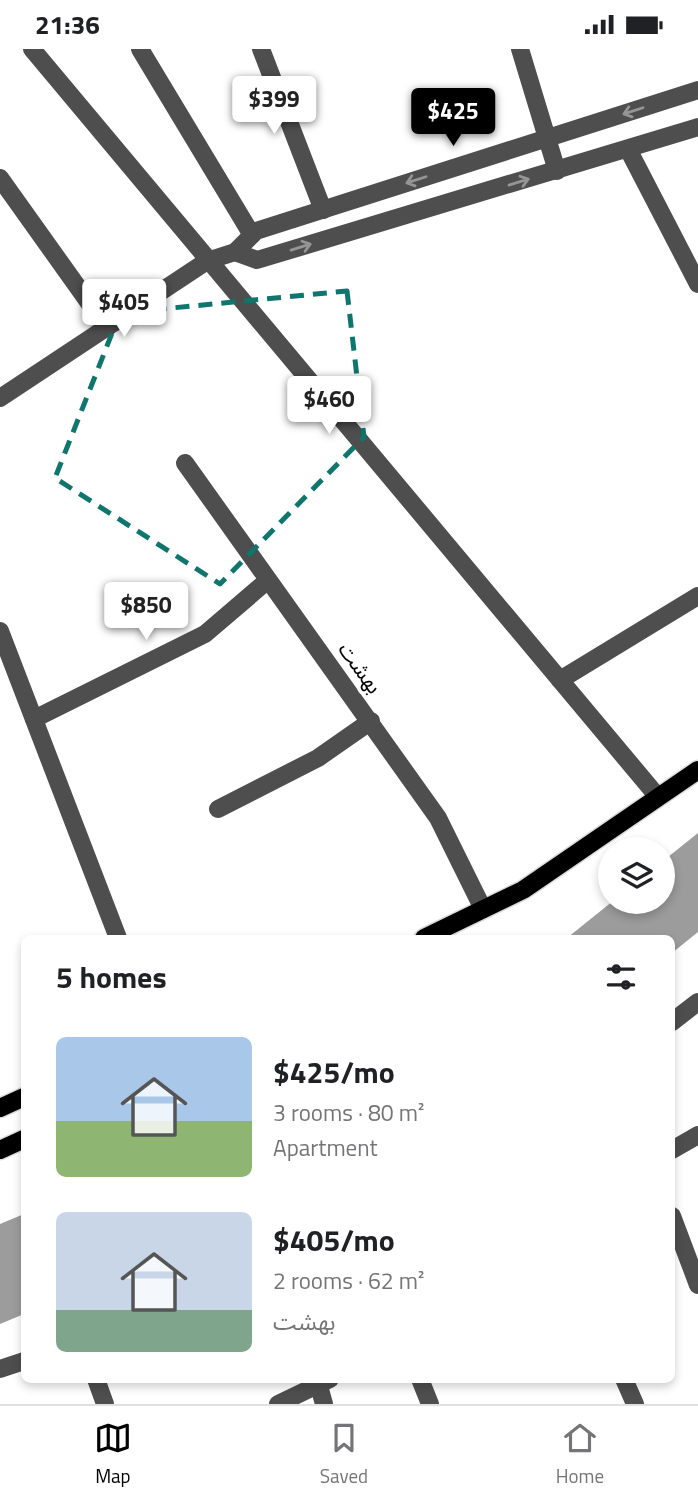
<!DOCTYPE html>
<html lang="en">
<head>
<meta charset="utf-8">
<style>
	body { margin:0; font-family:"Titillium Web","Noto Sans Arabic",sans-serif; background:#f6f6f6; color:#202124; height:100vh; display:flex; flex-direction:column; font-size:26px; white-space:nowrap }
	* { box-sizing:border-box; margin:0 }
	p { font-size:23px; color:#757577 }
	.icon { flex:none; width:38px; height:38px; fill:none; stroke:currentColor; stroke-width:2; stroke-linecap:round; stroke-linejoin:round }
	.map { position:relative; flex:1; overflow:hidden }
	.side { position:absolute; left:21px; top:886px; width:654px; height:448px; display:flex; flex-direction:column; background:#fff; border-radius:10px; box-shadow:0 4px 10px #0003 }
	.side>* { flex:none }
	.controls { position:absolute; left:598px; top:788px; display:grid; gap:14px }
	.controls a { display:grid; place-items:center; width:77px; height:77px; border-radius:50%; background:#fff; box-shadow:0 4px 10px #0003; font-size:35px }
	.price { position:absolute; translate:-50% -60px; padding:0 16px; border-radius:7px; background:#fff; color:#222; font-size:23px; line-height:46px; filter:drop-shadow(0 2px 4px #0008) }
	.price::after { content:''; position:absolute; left:50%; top:42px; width:21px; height:16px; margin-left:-10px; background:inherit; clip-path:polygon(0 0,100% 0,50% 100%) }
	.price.active { background:#000; color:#fff }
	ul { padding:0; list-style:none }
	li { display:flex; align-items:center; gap:21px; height:175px; padding:0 35px }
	li span { display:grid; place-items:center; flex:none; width:196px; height:140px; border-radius:10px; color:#555 }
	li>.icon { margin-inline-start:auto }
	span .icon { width:84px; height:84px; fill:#fffc; stroke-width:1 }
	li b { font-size:30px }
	h2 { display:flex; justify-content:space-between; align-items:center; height:84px; padding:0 35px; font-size:30px }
	.status { display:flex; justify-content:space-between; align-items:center; height:49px; padding:0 35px; background:#fff; direction:ltr }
	.status svg { height:19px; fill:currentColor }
	.tab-bar { display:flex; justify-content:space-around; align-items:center; height:98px; border-top:2px solid #e0e0e0; background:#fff; font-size:19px; color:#757577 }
	.tab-bar a { display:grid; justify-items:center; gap:4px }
	.tab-bar .active { color:#000 }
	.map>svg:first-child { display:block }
	.water { fill:#9c9c9c }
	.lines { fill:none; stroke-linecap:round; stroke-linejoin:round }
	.major-casing { stroke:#dbdbdb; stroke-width:21 }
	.minor { stroke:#4e4e4e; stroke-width:18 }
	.major { stroke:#000; stroke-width:18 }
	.oneway { stroke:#959595 }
	.marked { fill:none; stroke:#0f766e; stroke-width:5; stroke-dasharray:14 9; stroke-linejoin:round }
	.labels { text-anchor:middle; stroke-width:7; stroke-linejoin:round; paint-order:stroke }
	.street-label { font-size:21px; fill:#000; stroke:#fff }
</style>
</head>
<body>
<div class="status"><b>21:36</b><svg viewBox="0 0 49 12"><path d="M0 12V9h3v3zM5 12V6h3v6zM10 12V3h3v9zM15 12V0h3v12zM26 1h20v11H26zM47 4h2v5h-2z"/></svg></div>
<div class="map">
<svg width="698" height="1355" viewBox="0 0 698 1355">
	<rect width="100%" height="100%" fill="#fff"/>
	<g class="water">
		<polygon points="698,784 698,883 672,904 672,889 567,889 613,852 663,852 663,812"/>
		<polygon points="24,1165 24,1265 0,1275 0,1175"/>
	</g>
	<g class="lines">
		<defs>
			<g id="major">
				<polyline points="424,889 523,841 698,721"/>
				<polyline points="0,1059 24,1048"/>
				<polyline points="0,1101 24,1090"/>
			</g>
		</defs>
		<use href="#major" class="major-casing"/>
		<g class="minor">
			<polyline points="32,0 658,748"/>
			<polyline points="140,0 252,186"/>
			<polyline points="261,0 323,161"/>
			<polyline points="520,0 557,122"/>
			<polyline points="628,100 698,235"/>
			<polyline points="0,129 107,279"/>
			<polyline points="235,203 257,211 698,78"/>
			<polyline points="0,349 207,212 235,203 256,182 698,41"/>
			<polyline points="185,414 438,769 483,860"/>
			<polyline points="0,582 118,889"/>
			<polyline points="560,631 698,547"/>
			<polyline points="34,670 205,585 268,531"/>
			<polyline points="218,760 318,709 371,672"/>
			<polyline points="672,973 698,953"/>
			<polyline points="672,1101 698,1086"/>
			<polyline points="672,1167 698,1236"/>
			<polyline points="0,1320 24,1312"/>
			<polyline points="96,1330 105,1355"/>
			<polyline points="317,1330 324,1355"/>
			<polyline points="420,1330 430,1355"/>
			<polyline points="624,1330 635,1355"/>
			<polyline points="278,1355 330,1330"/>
		</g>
		<use href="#major" class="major"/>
	</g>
	<defs><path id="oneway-shaft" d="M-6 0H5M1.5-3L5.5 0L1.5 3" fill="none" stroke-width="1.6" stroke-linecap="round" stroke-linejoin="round" transform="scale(1.75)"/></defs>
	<g class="oneway">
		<use href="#oneway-shaft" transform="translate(633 62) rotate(162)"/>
		<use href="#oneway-shaft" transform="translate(416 131) rotate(162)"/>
		<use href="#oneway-shaft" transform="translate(519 133) rotate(-17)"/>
		<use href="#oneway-shaft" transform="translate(301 198) rotate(-17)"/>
	</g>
	<path class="marked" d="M347 242 364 388 220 535 55 429 120 264Z"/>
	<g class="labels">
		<g class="street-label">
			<text transform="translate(360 619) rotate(54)" y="7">بهشت</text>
		</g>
	</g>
</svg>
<div class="controls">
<a><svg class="icon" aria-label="layers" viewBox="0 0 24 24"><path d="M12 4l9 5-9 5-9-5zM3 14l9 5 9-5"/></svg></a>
</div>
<b class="price" style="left:274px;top:87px">$399</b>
<b class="price active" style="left:453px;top:99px">$425</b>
<b class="price" style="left:124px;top:290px">$405</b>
<b class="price" style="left:329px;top:387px">$460</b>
<b class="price" style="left:146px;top:593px">$850</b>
<section class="side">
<h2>5 homes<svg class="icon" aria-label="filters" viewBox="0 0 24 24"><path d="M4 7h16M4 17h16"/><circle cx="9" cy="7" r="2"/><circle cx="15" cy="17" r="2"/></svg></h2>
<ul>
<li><span style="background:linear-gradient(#a9c7e8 60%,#8fb573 0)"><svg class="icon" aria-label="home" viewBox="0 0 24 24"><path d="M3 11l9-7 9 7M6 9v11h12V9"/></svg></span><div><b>$425/mo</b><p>3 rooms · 80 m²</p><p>Apartment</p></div></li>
<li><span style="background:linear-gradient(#c9d6e8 70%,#7fa58c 0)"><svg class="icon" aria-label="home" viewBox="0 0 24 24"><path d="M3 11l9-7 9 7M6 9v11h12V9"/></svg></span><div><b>$405/mo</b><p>2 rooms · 62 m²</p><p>بهشت</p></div></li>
</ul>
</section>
</div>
<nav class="tab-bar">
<a class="active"><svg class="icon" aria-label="map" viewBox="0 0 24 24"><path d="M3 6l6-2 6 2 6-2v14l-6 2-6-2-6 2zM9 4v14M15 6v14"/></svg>Map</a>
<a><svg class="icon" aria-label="saved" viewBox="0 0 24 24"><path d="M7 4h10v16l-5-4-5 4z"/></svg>Saved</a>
<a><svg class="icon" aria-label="home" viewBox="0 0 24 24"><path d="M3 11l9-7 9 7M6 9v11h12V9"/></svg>Home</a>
</nav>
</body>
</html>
